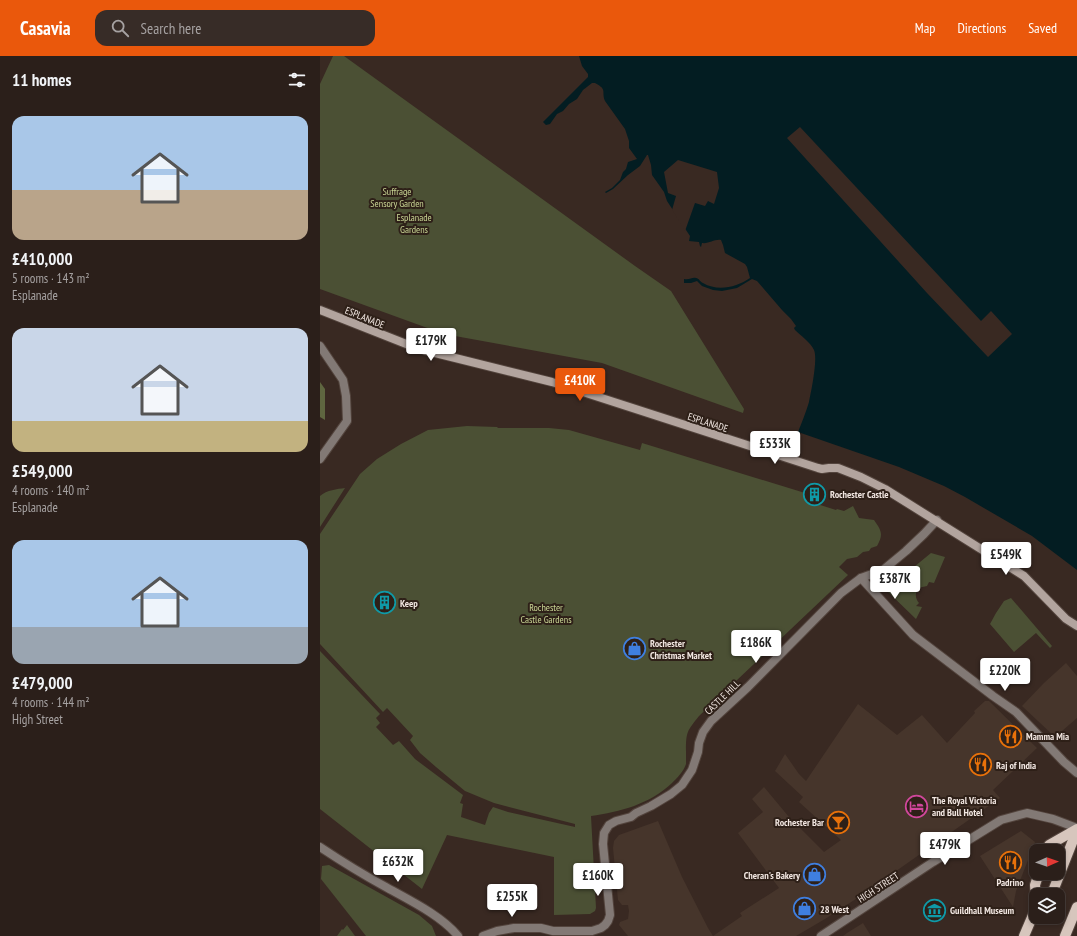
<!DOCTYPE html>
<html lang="en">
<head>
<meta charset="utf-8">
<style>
	body { margin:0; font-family:"PT Sans Narrow",sans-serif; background:#372c27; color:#f1f3f6; height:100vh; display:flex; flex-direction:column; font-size:15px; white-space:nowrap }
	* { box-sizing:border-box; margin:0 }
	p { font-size:13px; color:#a6a2a2 }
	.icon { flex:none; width:22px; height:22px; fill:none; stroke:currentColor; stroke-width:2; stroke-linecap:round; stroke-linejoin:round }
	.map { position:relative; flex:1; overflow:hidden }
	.drawer { display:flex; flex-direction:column; background:#2b1f1a; width:320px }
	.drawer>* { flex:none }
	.needle { width:26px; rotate:88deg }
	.fabs { position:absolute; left:709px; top:788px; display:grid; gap:8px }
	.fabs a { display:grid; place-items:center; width:36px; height:36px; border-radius:8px; background:#2b1f1a; box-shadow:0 2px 6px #0003,0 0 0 1px #473d39; font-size:20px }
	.price { position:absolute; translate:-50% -34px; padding:0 9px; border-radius:4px; background:#fff; color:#222; font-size:13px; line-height:26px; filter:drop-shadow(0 1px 2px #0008) }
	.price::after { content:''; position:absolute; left:50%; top:24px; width:12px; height:9px; margin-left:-6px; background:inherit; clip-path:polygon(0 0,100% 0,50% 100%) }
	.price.on { background:#ea580c; color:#fff }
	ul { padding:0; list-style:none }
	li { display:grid; align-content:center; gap:8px; height:212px; padding:0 12px }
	li span { display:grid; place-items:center; height:124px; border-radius:12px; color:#555 }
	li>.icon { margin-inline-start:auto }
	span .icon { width:72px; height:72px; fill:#fffc; stroke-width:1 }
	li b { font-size:17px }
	h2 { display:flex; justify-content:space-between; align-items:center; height:48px; padding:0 12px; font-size:17px }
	header { display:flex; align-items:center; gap:24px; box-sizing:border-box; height:56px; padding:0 20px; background:#ea580c; color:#fff }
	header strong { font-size:19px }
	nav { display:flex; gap:22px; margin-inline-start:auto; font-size:14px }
	.search { width:280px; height:36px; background:#372c27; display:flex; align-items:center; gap:10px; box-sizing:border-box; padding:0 14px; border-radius:12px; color:#a6a2a2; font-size:15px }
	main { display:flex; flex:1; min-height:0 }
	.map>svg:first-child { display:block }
	.commercial { fill:#46352b }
	.green { fill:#4b5034 }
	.forest { fill:#5f6640 }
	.water { fill:#031d22 }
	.pier { fill:#392922 }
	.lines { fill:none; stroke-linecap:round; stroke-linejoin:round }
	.street-casing { stroke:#53443d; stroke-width:10 }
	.secondary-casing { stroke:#53443d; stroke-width:10 }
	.primary-casing { stroke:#53443d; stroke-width:12 }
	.street { stroke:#827975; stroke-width:8 }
	.secondary { stroke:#b2a49e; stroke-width:8 }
	.primary { stroke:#d7c6bd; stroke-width:10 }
	.labels { text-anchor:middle; stroke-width:4; stroke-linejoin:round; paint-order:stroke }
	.park-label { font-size:10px; fill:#cad695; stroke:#2e2018 }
	.street-label { font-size:10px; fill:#f2e7e2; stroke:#2e2018 }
	.poi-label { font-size:10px; font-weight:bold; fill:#f2e7e2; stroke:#2e2018; text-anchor:start }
</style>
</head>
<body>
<header>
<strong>Casavia</strong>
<div class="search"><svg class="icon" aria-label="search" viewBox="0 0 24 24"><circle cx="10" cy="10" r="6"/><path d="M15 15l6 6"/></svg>Search here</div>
<nav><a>Map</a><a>Directions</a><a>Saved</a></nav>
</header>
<main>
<section class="drawer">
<h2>11 homes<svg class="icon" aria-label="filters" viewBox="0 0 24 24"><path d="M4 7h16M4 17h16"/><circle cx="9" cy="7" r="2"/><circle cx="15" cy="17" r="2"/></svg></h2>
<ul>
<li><span style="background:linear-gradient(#a9c7e8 60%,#b9a48a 0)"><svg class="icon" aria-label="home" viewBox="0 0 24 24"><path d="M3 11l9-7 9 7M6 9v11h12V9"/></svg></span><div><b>£410,000</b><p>5 rooms · 143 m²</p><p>Esplanade</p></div></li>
<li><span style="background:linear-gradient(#c9d6e8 75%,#c2b280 0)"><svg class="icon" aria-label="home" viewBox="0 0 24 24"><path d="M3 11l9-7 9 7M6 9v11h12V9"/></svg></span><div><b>£549,000</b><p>4 rooms · 140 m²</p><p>Esplanade</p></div></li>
<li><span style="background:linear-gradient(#a9c7e8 70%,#9aa5b1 0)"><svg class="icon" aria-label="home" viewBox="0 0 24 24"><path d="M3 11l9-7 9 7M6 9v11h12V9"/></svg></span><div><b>£479,000</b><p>4 rooms · 144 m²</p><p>High Street</p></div></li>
</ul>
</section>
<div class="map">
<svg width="757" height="880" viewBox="0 0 757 880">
	<rect width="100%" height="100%" fill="#392922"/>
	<g class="commercial">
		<polygon points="746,607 757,620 757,662 735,681 702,650 724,627"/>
		<polygon points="665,645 669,645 717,692 673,734 680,742 542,839 505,863 476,880 308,880 299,869 300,866 308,863 309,855 308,849 302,849 298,844 293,792 294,785 299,779 338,765 362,821 388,872 393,880 422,860 420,857 459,832 418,777 443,756 432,743 444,731 469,761 504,796 521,784 479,746 483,741 455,715 465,698 479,718 486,725 538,648 577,679 602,659 627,687 655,657 654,655"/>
		<polygon points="701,775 715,786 696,835 693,851 660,800"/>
		<polygon points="543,867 551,880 523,880 527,877"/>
	</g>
	<g class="green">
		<polygon points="13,0 24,0 315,210 351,235 424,353 423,357 282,307 124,278 0,233 0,28"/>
		<path d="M147 370 177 371 178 372H229L249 374 320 394 322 387 498 441 497 448 516 454 517 453 524 455 533 450 539 462 554 464C561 474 564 478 557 490L551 492 549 495 543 496 537 501 527 503 519 511 528 519 379 660C367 675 366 676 366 695 366 699 366 704 366 708 364 715 357 722 352 727 330 748 300 756 271 760L276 852 275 855 270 858 234 859V801L127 779 102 833 0 753V595L60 658 56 662 60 667 56 671 73 689 79 685 95 703 143 739 140 747 143 748 141 761 165 769 169 757 173 751 188 756 255 771V768L174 747 145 735 116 711 100 697 90 684 93 680 67 652 63 656 0 588V478L40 418 57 403 81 388 108 374Z"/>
		<path d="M25 432 0 471V440C7 434 17 433 25 432Z"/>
		<path d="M611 497 625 501 614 527 609 526 607 530 598 532C595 537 595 542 599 547L596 550 602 551 596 563 566 534Z"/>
		<polygon points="691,542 732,590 730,592 716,577 694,596 670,568 676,557 684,545"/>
		<polygon points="9,809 99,859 112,870 116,880 46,880 1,823 2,810"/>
		<polygon points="27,869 35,880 17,880 22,873 23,874"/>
	</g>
	<polygon class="forest" points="0,326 5,333 5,364 0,361"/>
	<path class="water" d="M259 0H757V514L712 480 645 441 624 430 579 411 478 376C482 366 486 356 489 346 491 336 498 303 494 294 490 286 481 280 475 274L474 272 476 270 471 263 462 254 437 225 432 223 417 232 402 235 393 234 382 230 377 225 371 227H364V223C370 224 372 221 376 222 379 222 380 226 383 227 398 236 417 231 430 222L427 211 425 208 405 197 403 189 401 184C394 183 389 188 382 187L381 191 380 190 379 186 369 185 370 180 368 177 347 145 344 136 332 119 331 109 328 99H327L320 110 308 119 293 133 286 137 285 136 292 132 300 124 303 116 306 113 308 106 317 103 309 92V85L305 73 285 45C281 35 288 34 275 27H272L263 34 257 43 249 48 243 55 237 58 230 68 226 69 223 66 268 21V18L262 10Z"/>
	<g class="pier">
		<polygon points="480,71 661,265 671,255 692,278 668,301 607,237 467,82"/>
		<polygon points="358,104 397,116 399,132 394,148 388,145 385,150 375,147 365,175 352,154 356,140 348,137 344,116"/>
	</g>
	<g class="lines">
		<defs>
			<g id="street">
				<polyline points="0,290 23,324 26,340 27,365 0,403"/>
				<polyline points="541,522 593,579 673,640 696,656 744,706 757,717"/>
				<path d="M0 791C21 805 42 818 64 830 87 843 121 859 138 880"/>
				<polyline points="163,880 177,875 194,872 221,872 233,875 272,875 281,872 285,869 288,865 290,859 283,788 284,777 289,769 296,765 311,761 316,757 331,750 351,738 362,729 372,714 378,696 379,687 383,676 391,665 428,631 521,537 541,522 563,514 586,495 604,478 617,464"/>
				<polyline points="501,880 613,806 681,764 707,757 733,763 757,772"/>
			</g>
			<polyline id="secondary" points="0,254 99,293 232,326 498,412 502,413 509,412 518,412 541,421 565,433 704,520 746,563 757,570"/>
			<g id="primary">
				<polyline points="727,795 729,789 757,773"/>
				<polyline points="729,839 733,835 757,774"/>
				<polyline points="716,843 715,829 719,817"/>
				<polyline points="704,880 716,852"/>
				<polyline points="745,880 757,851"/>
			</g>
		</defs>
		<use href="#street" class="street-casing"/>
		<use href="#secondary" class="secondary-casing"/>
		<use href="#primary" class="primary-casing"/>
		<use href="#street" class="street"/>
		<use href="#secondary" class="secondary"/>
		<use href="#primary" class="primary"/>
	</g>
	<defs>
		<symbol id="building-ring" viewBox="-11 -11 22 22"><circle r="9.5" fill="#2e2018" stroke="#0f9aa8" stroke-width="1.5"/><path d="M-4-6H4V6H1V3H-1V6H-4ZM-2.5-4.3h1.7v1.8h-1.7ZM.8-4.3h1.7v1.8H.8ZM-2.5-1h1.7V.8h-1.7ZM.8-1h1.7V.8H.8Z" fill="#0f9aa8"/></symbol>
		<symbol id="shop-ring" viewBox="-11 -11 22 22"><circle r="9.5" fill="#2e2018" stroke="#3f7fe0" stroke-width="1.5"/><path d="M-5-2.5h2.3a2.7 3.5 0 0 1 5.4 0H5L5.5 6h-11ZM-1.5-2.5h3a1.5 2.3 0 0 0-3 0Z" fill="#3f7fe0"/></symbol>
		<symbol id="restaurant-ring" viewBox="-11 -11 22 22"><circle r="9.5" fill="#2e2018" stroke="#e8710a" stroke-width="1.5"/><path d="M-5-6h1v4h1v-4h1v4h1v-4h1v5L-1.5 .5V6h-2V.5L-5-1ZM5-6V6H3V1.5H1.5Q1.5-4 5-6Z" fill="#e8710a"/></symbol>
		<symbol id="hotel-ring" viewBox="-11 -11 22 22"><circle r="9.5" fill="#2e2018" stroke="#d1479c" stroke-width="1.5"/><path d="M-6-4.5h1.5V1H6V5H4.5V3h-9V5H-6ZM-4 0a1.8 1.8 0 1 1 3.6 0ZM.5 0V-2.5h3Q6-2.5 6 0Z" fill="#d1479c"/></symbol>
		<symbol id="bar-ring" viewBox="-11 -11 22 22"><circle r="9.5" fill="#2e2018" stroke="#e8710a" stroke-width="1.5"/><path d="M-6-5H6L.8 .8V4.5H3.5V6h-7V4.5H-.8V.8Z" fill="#e8710a"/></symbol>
		<symbol id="museum-ring" viewBox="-11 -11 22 22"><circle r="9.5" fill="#2e2018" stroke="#0f9aa8" stroke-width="1.5"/><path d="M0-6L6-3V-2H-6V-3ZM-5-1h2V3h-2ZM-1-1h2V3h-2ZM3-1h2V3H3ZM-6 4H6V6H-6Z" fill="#0f9aa8"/></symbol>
	</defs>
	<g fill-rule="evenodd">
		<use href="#building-ring" x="482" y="426" width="25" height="25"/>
		<use href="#building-ring" x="52" y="534" width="25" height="25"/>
		<use href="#shop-ring" x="302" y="580" width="25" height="25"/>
		<use href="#restaurant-ring" x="678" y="668" width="25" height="25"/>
		<use href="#restaurant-ring" x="648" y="696" width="25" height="25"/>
		<use href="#hotel-ring" x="584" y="738" width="25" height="25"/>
		<use href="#bar-ring" x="506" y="754" width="25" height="25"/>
		<use href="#restaurant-ring" x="678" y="794" width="25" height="25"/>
		<use href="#shop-ring" x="482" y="806" width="25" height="25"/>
		<use href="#shop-ring" x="472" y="840" width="25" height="25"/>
		<use href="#museum-ring" x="602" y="842" width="25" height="25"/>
	</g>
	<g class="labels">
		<g class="park-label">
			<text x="77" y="139">Suffrage<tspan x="77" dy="12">Sensory Garden</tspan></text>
			<text x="94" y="165">Esplanade<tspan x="94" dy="12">Gardens</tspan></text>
			<text x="226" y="555">Rochester<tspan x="226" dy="12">Castle Gardens</tspan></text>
		</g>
		<g class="street-label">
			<text transform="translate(45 261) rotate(22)" y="4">ESPLANADE</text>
			<text transform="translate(388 366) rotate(18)" y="4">ESPLANADE</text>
			<text transform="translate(402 641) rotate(-44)" y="4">CASTLE HILL</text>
			<text transform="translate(558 831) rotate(-33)" y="4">HIGH STREET</text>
		</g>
		<g class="poi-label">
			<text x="510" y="442">Rochester Castle</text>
			<text x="80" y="551">Keep</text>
			<text x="330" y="591">Rochester<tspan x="330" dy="12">Christmas Market</tspan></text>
			<text x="706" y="684">Mamma Mia</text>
			<text x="676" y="713">Raj of India</text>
			<text x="612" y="748">The Royal Victoria<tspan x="612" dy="12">and Bull Hotel</tspan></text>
			<text x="504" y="770" text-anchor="end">Rochester Bar</text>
			<text x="480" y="823" text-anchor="end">Cheran's Bakery</text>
			<text x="690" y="830" text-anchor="middle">Padrino</text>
			<text x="500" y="857">28 West</text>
			<text x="630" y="858">Guildhall Museum</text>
		</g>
	</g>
</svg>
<div class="fabs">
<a><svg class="needle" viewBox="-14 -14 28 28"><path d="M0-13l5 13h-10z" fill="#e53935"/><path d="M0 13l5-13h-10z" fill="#a6a2a2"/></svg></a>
<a><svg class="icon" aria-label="layers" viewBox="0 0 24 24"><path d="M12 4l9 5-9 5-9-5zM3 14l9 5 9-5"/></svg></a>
</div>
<b class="price" style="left:111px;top:306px">£179K</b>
<b class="price on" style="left:260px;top:346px">£410K</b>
<b class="price" style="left:455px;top:409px">£533K</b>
<b class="price" style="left:686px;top:520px">£549K</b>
<b class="price" style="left:575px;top:544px">£387K</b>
<b class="price" style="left:436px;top:608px">£186K</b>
<b class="price" style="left:685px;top:636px">£220K</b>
<b class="price" style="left:625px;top:810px">£479K</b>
<b class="price" style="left:78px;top:827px">£632K</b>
<b class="price" style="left:278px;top:841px">£160K</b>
<b class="price" style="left:192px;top:862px">£255K</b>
</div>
</main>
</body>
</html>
